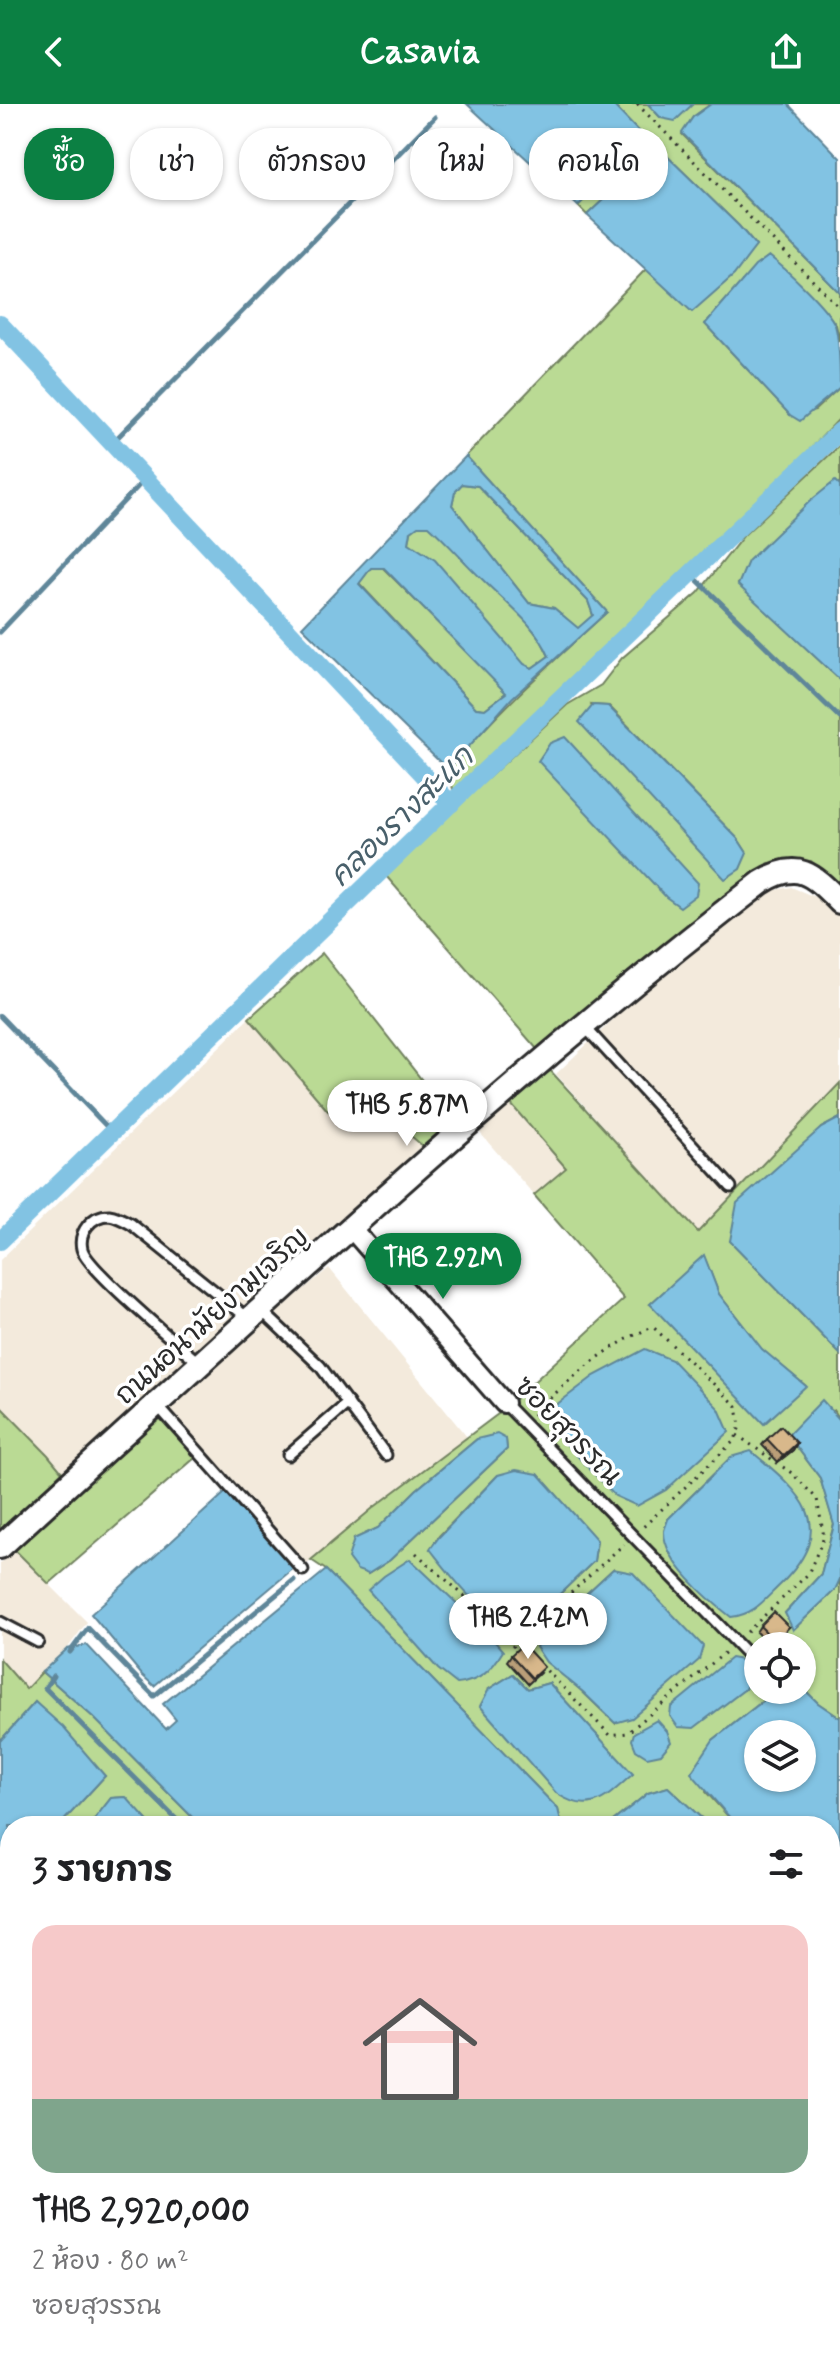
<!DOCTYPE html>
<html lang="th">
<head>
<meta charset="utf-8">
<style>
	body { margin:0; font-family:Mynerve,"Playpen Sans Thai",sans-serif; background:#f2f2f2; color:#202124; height:100vh; display:flex; flex-direction:column; font-size:30px; white-space:nowrap }
	* { box-sizing:border-box; margin:0 }
	p { font-size:26px; color:#757577 }
	.icon { flex:none; width:44px; height:44px; fill:none; stroke:currentColor; stroke-width:2; stroke-linecap:round; stroke-linejoin:round }
	.map { position:relative; flex:1; overflow:hidden }
	.details { position:absolute; left:0px; top:1712px; width:840px; height:538px; display:flex; flex-direction:column; background:#fff; border-radius:32px 32px 0 0; box-shadow:0 2px 6px #0004 }
	.details>* { flex:none }
	.banner { position:absolute; left:24px; top:24px; width:792px; height:72px; display:flex; gap:16px }
	.controls { position:absolute; left:744px; top:1528px; display:grid; gap:16px }
	.controls a { display:grid; place-items:center; width:72px; height:72px; border-radius:50%; background:#fff; box-shadow:0 2px 6px #0004; font-size:40px }
	.price { position:absolute; translate:-50% -68px; padding:0 18px; border-radius:28px; background:#fff; color:#222; font-size:26px; line-height:52px; filter:drop-shadow(0 2px 4px #0008) }
	.price::after { content:''; position:absolute; left:50%; top:48px; width:24px; height:18px; margin-left:-12px; background:inherit; clip-path:polygon(0 0,100% 0,50% 100%) }
	.price.current { background:#0b8043; color:#fff }
	ul { padding:0; list-style:none }
	li { display:grid; align-content:center; gap:16px; height:424px; padding:0 32px }
	li+li { border-top:2px solid #e0e0e0 }
	li span { display:grid; place-items:center; height:248px; border-radius:24px; color:#555 }
	li>.icon { margin-inline-start:auto }
	span .icon { width:144px; height:144px; fill:#fffc; stroke-width:1 }
	li b { font-size:34px }
	h2 { display:flex; justify-content:space-between; align-items:center; height:96px; padding:0 32px; font-size:34px }
	.chip { padding:0 28px; border-radius:32px; background:#fff; box-shadow:0 2px 6px #0004; font-size:28px; line-height:72px }
	.chip.current { background:#0b8043; color:#fff }
	header { display:flex; justify-content:space-between; align-items:center; height:104px; padding:0 32px; background:#0b8043; color:#fff; font-size:36px; font-weight:800 }
	.map>svg:first-child { display:block }
	.built { fill:#f3eadc }
	.green { fill:#bada94; stroke:#728260; stroke-width:2; fill-rule:evenodd }
	.water { fill:#82c3e3; stroke:#5f8699; stroke-width:2; fill-rule:evenodd }
	.lines { fill:none; stroke-linecap:round; stroke-linejoin:round }
	.stream { stroke:#5f8699; stroke-width:5 }
	.canal { stroke:#82c3e3; stroke-width:18 }
	.service-casing { stroke:#2b2b2b; stroke-width:15 }
	.minor-casing { stroke:#2b2b2b; stroke-width:24 }
	.tertiary-casing { stroke:#2b2b2b; stroke-width:28 }
	.path { stroke:#2b2b2b; stroke-width:3; stroke-dasharray:2 6; stroke-linecap:butt }
	.service { stroke:#fff; stroke-width:9 }
	.minor { stroke:#fff; stroke-width:18 }
	.tertiary { stroke:#fff; stroke-width:22 }
	.wall { fill:#ba9e78; stroke:#2b2b2b; stroke-width:2 }
	.shaded-wall { fill:#978161; stroke:#2b2b2b; stroke-width:2 }
	.building { fill:#d8b88b; stroke:#2b2b2b; stroke-width:2 }
	.labels { text-anchor:middle; stroke-width:7; stroke-linejoin:round; paint-order:stroke }
	.street-label { font-size:28px; fill:#2b2b2b; stroke:#fff }
	.water-label { font-size:30px; font-style:italic; fill:#49606b; stroke:#fff }
</style>
</head>
<body>
<header><svg class="icon" aria-label="back" viewBox="0 0 24 24"><path d="M15 5l-7 7 7 7"/></svg>Casavia<svg class="icon" aria-label="share" viewBox="0 0 24 24"><path d="M12 15V3M7 8l5-5 5 5M5 13v7h14v-7"/></svg></header>
<div class="map">
<svg width="840" height="2249" viewBox="0 0 840 2249">
	<rect width="100%" height="100%" fill="#fff"/>
	<filter id="ink" filterUnits="userSpaceOnUse"><feTurbulence type="fractalNoise" baseFrequency=".0125" numOctaves="2"/><feDisplacementMap in="SourceGraphic" scale="16" xChannelSelector="R" yChannelSelector="G"/><feConvolveMatrix kernelMatrix="1 2 1 2 8 2 1 2 1" color-interpolation-filters="sRGB"/></filter>
	<g filter="url(#ink)">
		<g class="built">
			<polygon points="791,783 820,795 840,812 840,979 698,1128 556,970 646,884 711,830 770,787"/>
			<polygon points="249,914 328,1006 356,985 425,1044 62,1368 48,1351 0,1302 0,1156"/>
			<polygon points="510,999 566,1064 534,1091 480,1029"/>
			<polygon points="329,1164 467,1333 373,1404 306,1460 169,1304 261,1221"/>
			<polygon points="15,1446 87,1518 67,1545 26,1585 0,1555 0,1460"/>
		</g>
		<g class="green">
			<path d="M612 0H648L661 14 693 0H711L693 13 682 30 840 189V238L836 221 823 204 769 152 755 163 705 220 790 311 815 306 840 283V314L763 394 460 685H453L448 666C497 608 551 559 607 508L466 352 646 165 692 207 756 142 739 122 664 49H653L587 111 578 102 636 42 638 27Z"/>
			<path d="M840 341V382L835 378 738 480 840 576V783L811 757 769 759 645 854 537 945 386 772 478 673 484 678 567 601 601 581 622 554 698 489 744 431ZM592 601 609 602 738 735 747 749Z"/>
			<polygon points="462,380 478,382 588,497 593,511 578,525 554,504 529,499 452,401 455,387"/>
			<polygon points="429,421 527,518 542,538 549,552 532,564 524,561 464,493 409,439 411,427 417,422"/>
			<polygon points="371,464 383,464 507,588 485,605 476,604 359,479"/>
			<polygon points="322,849 454,1017 425,1044 356,985 328,1007 249,914"/>
			<path d="M548 964 698 1128 840 979V1014L821 1024 730 1137 840 1250V1316L834 1306 788 1331 820 1374 834 1420 821 1470 785 1509 794 1525 835 1486 840 1475V1614L818 1599 802 1583V1542H758V1586H777L713 1636 706 1688 737 1722H710L668 1683 648 1689 607 1722H562L558 1705 326 1466 311 1456 373 1404 502 1307 624 1195 534 1091 566 1064 510 999ZM704 1152 719 1190 762 1246 806 1282 650 1200ZM477 1335H506L507 1345 390 1456 368 1470 354 1435 378 1424 416 1386ZM731 1353 670 1449 664 1427 668 1415ZM538 1370 597 1437 594 1457 538 1511 430 1445 439 1432 498 1371ZM613 1465 615 1619 536 1543 544 1529ZM513 1570 528 1585 549 1579 633 1671 489 1585Z"/>
			<polygon points="0,1302 48,1351 62,1368 0,1428"/>
			<polygon points="165,1311 196,1353 49,1480 15,1446 25,1428"/>
			<polygon points="0,1555 26,1585 42,1568 93,1613 201,1722 152,1722 125,1693 111,1694 89,1722 59,1722 105,1672 35,1598 0,1637"/>
			<polygon points="840,1947 840,2022 830,2033 830,1952 838,1951"/>
			<polygon points="10,2106 10,2165 0,2178 0,2118"/>
			<polygon points="394,2240 407,2240 413,2245 431,2249 441,2240 524,2240 532,2249 403,2249"/>
		</g>
		<g class="water">
			<polygon points="467,0 612,0 638,27 636,42 578,102"/>
			<polygon points="648,0 693,0 675,17 661,14"/>
			<polygon points="711,0 788,0 840,54 840,189 682,29 693,13"/>
			<polygon points="653,49 664,49 739,122 756,142 734,171 692,208 587,111"/>
			<path d="M769 152C785 164 827 203 835 221 840 238 840 264 840 283L800 317 790 311 705 220 755 162Z"/>
			<path d="M466 352 607 508 512 594 448 666 302 523ZM462 380 478 382 588 497 593 511 578 524 554 504 529 499 452 401 455 388ZM418 422H429C448 439 464 458 483 476 506 499 536 521 549 552L532 564 524 560 435 456 409 439 411 427ZM371 464H384L506 589 485 605 476 604 359 480Z"/>
			<polygon points="835,377 840,382 840,576 738,481 748,457 809,398"/>
			<polygon points="593,601 608,602 738,735 747,749 740,765 725,775 579,618"/>
			<polygon points="565,633 698,779 696,791 680,803 666,793 538,657 550,639"/>
			<polygon points="840,1014 840,1250 730,1137 737,1099 821,1024"/>
			<polygon points="704,1151 719,1190 762,1245 806,1282 764,1320 650,1200"/>
			<polygon points="645,1245 672,1256 719,1305 729,1328 666,1386 637,1402 615,1392 550,1323 552,1304 594,1272"/>
			<polygon points="822,1296 840,1316 840,1475 835,1486 793,1526 785,1509 821,1470 834,1421 820,1374 788,1331"/>
			<polygon points="497,1330 506,1335 507,1345 390,1456 368,1470 357,1466 348,1454 354,1435 378,1424 416,1386 477,1335"/>
			<path d="M751 1347C802 1389 840 1422 781 1480 763 1497 755 1510 731 1513 709 1496 663 1457 664 1427 664 1426 668 1416 668 1415L731 1353Z"/>
			<path d="M516 1366 538 1370 597 1436 594 1457 538 1511 512 1525C478 1508 453 1474 430 1445L439 1433 498 1371Z"/>
			<polygon points="226,1388 294,1464 154,1582 142,1571 91,1510"/>
			<path d="M410 1455 484 1525 503 1547C491 1567 481 1577 457 1580L438 1565 368 1486 384 1472Z"/>
			<polygon points="613,1465 633,1469 703,1542 699,1556 632,1614 615,1619 583,1588 546,1558 536,1543 544,1529"/>
			<polygon points="326,1466 558,1705 562,1722 201,1722 93,1613 42,1568 67,1545 87,1541 166,1625 176,1616 163,1600"/>
			<polygon points="731,1554 742,1556 752,1569 745,1585 694,1624 678,1623 670,1612 671,1603"/>
			<path d="M513 1570 528 1585 549 1579 633 1670C607 1693 591 1713 556 1689L480 1602 489 1585Z"/>
			<path d="M802 1583 818 1599 840 1614V1832L830 1824V1722H737L691 1669 713 1636 777 1586H802ZM758 1630H802V1674H758Z"/>
			<polygon points="35,1598 63,1623 105,1672 59,1722 10,1722 10,1775 0,1786 0,1637"/>
			<polygon points="657,1616 667,1627 671,1638 661,1650 647,1653 636,1646 632,1636 634,1629"/>
			<polygon points="668,1683 710,1722 607,1722 648,1689"/>
			<polygon points="126,1693 152,1722 89,1722 111,1694"/>
			<polygon points="10,1813 10,1940 0,1951 0,1824"/>
			<polygon points="830,1835 840,1845 840,1947 838,1951 830,1952"/>
			<polygon points="10,1957 10,2106 0,2118 0,1968"/>
			<polygon points="840,2022 840,2170 836,2174 830,2169 830,2033"/>
			<polygon points="10,2165 10,2240 149,2240 158,2249 0,2249 0,2178"/>
			<polygon points="171,2240 394,2240 403,2249 179,2249"/>
			<polygon points="524,2240 685,2240 677,2249 532,2249"/>
		</g>
		<g class="lines">
			<g class="stream">
				<polyline points="112,339 435,13"/>
				<polyline points="691,470 840,614"/>
				<polyline points="0,528 145,375"/>
				<polyline points="0,912 112,1028"/>
				<polyline points="70,1548 88,1524 154,1592 294,1476"/>
				<polyline points="53,1572 45,1584 183,1722"/>
				<polyline points="0,2146 10,2134"/>
				<polyline points="830,2195 840,2204"/>
				<polyline points="703,2249 710,2240"/>
			</g>
			<g class="canal">
				<polyline points="0,220 451,700"/>
				<polyline points="0,1137 478,673 840,327"/>
				<polyline points="830,2003 840,1985"/>
			</g>
			<defs>
				<g id="service">
					<polyline points="585,923 731,1083"/>
					<polyline points="260,1205 320,1262 386,1351"/>
					<path d="M200 1260C179 1241 87 1165 82 1145 78 1128 92 1111 109 1111 117 1112 124 1116 131 1120L249 1215"/>
					<polyline points="504,1299 755,1558"/>
					<polyline points="157,1301 303,1466"/>
					<polyline points="288,1351 348,1299"/>
					<polyline points="0,1518 38,1538"/>
				</g>
				<g id="minor">
					<polyline points="351,1124 504,1299"/>
					<polyline points="830,2209 840,2216"/>
				</g>
				<path id="tertiary" d="M0 1443C249 1216 495 984 762 778 799 755 813 771 840 798"/>
			</defs>
			<use href="#service" class="service-casing"/>
			<use href="#minor" class="minor-casing"/>
			<use href="#tertiary" class="tertiary-casing"/>
			<g class="path">
				<polyline points="637,0 840,204"/>
				<path d="M533 1311C567 1277 608 1240 653 1223L737 1302 740 1322 735 1336 642 1424"/>
				<polyline points="737,1331 793,1370 817,1395 824,1433 808,1470 744,1531"/>
				<polyline points="416,1449 524,1545"/>
				<polyline points="512,1543 624,1440"/>
				<polyline points="541,1561 610,1631 627,1629 727,1547"/>
			</g>
			<use href="#service" class="service"/>
			<use href="#minor" class="minor"/>
			<use href="#tertiary" class="tertiary"/>
		</g>
		<g class="wall">
			<polygon points="767,1335 797,1339 793,1346 778,1358 762,1341"/>
			<polygon points="760,1522 789,1523 772,1542 770,1542 756,1528"/>
			<polygon points="511,1551 540,1569 528,1580 507,1557"/>
			<polygon points="801,2240 830,2240 833,2241 826,2249 812,2249"/>
		</g>
		<polygon class="shaded-wall" points="797,1339 793,1346 778,1358 783,1352"/>
		<g class="building">
			<polygon points="781,1322 797,1339 783,1352 767,1335"/>
			<polygon points="774,1508 789,1523 775,1537 760,1522"/>
			<polygon points="523,1540 544,1563 532,1574 511,1551"/>
			<polygon points="830,2229 837,2235 825,2249 824,2249 813,2240 830,2240"/>
		</g>
	</g>
	<g class="labels">
		<g class="street-label">
			<text transform="translate(211 1211) rotate(-42)" y="10">ถนนอนามัยงามเจริญ</text>
			<text transform="translate(569 1326) rotate(46)" y="10">ซอยสุวรรณ</text>
		</g>
		<g class="water-label">
			<text transform="translate(401 712) rotate(-44)" y="10">คลองรางสะแก</text>
		</g>
	</g>
</svg>
<div class="controls">
<a><svg class="icon" aria-label="locate" viewBox="0 0 24 24"><circle cx="12" cy="12" r="6"/><path d="M12 2v4M12 18v4M2 12h4M18 12h4"/></svg></a>
<a><svg class="icon" aria-label="layers" viewBox="0 0 24 24"><path d="M12 4l9 5-9 5-9-5zM3 14l9 5 9-5"/></svg></a>
</div>
<b class="price" style="left:407px;top:1044px">THB 5.87M</b>
<b class="price current" style="left:443px;top:1197px">THB 2.92M</b>
<b class="price" style="left:528px;top:1557px">THB 2.42M</b>
<div class="banner">
<a class="chip current">ซื้อ</a>
<a class="chip">เช่า</a>
<a class="chip">ตัวกรอง</a>
<a class="chip">ใหม่</a>
<a class="chip">คอนโด</a>
</div>
<section class="details">
<h2>3 รายการ<svg class="icon" aria-label="filters" viewBox="0 0 24 24"><path d="M4 7h16M4 17h16"/><circle cx="9" cy="7" r="2"/><circle cx="15" cy="17" r="2"/></svg></h2>
<ul>
<li><span style="background:linear-gradient(#f6c9c9 70%,#7fa58c 0)"><svg class="icon" aria-label="home" viewBox="0 0 24 24"><path d="M3 11l9-7 9 7M6 9v11h12V9"/></svg></span><div><b>THB 2,920,000</b><p>2 ห้อง · 80 m²</p><p>ซอยสุวรรณ</p></div></li>
</ul>
</section>
</div>
</body>
</html>
